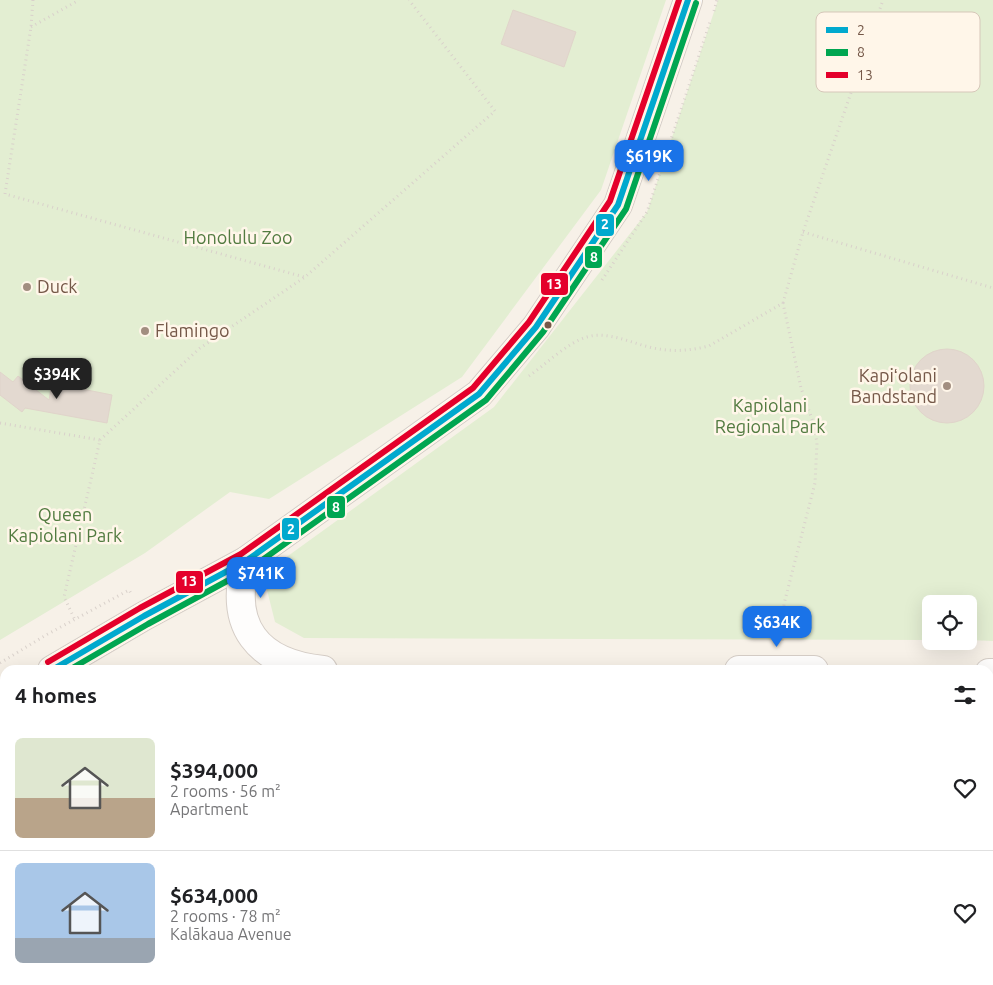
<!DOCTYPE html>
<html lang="en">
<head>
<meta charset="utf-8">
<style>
	body { margin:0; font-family:Ubuntu,sans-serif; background:#f6f6f6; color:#202124; height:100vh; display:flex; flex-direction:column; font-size:19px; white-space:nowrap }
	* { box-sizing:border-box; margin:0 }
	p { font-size:16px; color:#757577 }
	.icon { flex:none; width:28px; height:28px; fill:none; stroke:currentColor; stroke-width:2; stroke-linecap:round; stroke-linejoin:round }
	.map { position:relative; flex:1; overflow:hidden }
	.panel { position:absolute; left:0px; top:665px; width:994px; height:320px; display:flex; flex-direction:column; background:#fff; border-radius:15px 15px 0 0; box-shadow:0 5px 20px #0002 }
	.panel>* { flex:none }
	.tools { position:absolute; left:922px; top:595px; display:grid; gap:10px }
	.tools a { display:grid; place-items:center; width:55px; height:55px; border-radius:8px; background:#fff; box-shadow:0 5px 20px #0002; font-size:25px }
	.price { position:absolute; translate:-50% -42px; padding:0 11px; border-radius:10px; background:#1a73e8; color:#fff; font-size:16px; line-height:32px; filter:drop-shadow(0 1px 2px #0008) }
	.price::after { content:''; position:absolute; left:50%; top:30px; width:15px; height:11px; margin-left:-8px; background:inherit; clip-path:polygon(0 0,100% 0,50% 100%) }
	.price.selected { background:#222; color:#fff }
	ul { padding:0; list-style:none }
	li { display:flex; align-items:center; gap:15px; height:125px; padding:0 15px }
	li+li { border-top:1px solid #e0e0e0 }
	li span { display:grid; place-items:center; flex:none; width:140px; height:100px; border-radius:8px; color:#555 }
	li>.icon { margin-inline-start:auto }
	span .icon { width:60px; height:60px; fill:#fffc; stroke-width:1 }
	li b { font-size:21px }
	h2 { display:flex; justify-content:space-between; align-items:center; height:60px; padding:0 15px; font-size:21px }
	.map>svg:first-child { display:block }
	.sand { fill:url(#sand-dots) }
	.park { fill:#e3eed2 }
	.building { fill:#e3d9d0; stroke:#e0d4ca }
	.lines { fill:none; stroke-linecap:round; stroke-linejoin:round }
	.minor-casing { stroke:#d5cdc6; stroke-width:30 }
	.path { stroke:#d9d1cb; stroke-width:3; stroke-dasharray:1 4; stroke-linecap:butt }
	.minor { stroke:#fefdfc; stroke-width:28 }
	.bus-1-casing { stroke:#fff6e9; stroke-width:10 }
	.bus-2-casing { stroke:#fff6e9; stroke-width:10 }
	.bus-3-casing { stroke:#fff6e9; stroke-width:10 }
	.bus-1 { stroke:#00a9ce; stroke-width:6 }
	.bus-2 { stroke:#00a651; stroke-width:6 }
	.bus-3 { stroke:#e4002b; stroke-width:6 }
	.poi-dot { fill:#a28e80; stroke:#fff6e9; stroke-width:2 }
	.bus-dot { fill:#755848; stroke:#fff6e9; stroke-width:2 }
	.labels { text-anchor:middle; stroke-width:5; stroke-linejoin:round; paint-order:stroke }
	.park-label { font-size:18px; fill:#527b40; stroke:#fff6e9 }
	.poi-label { font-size:18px; fill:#755848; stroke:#fff6e9; text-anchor:start }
	.key { fill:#fff6e9; stroke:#d6c7b9; stroke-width:1 }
	.key-label { font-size:14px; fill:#755848 }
	.line-badge { stroke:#fff6e9; stroke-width:2 }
	.badge-label { font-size:14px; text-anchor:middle; font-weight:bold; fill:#fff }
</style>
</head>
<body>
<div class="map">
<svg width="993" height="985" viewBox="0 0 993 985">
	<defs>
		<pattern id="sand-dots" width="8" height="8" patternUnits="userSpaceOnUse" patternTransform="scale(1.25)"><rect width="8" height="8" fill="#faefd0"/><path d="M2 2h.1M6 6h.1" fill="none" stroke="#dacfb4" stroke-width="1.8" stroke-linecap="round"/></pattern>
	</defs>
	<rect width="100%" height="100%" fill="#f7f1e8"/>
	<polygon class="sand" points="0,781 5,781 5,980 575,980 597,985 0,985"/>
	<g class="park">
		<polygon points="0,0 666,0 601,190 462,377 269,499 230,492 145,553 0,640"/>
		<polygon points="718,0 993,0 993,641 969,640 969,604 931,604 931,640 304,638 275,622 263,574 494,407 647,212"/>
		<polygon points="989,744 993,744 993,985 475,985 445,980 989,980"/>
		<rect x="0" y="802" width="5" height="160"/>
	</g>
	<g class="building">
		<polygon points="513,10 576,32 564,67 501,44"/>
		<circle cx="947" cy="386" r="37"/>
		<polygon points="0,372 13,382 18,376 49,400 52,383 112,395 107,423 25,408 22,412 0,395"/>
	</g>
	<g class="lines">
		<defs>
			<g id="minor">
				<path d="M246 561C228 626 257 663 323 670"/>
				<polyline points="52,670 144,616 246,561 479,394 536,327 618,205 688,0"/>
				<polyline points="739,670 814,670"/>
				<polyline points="989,673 993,673"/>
				<polyline points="0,701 5,698"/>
				<polyline points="989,719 993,719"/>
				<polyline points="0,741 5,740"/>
			</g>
		</defs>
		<use href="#minor" class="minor-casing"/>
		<g class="path">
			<polyline points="33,0 31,27 5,194 304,277"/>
			<polyline points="714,11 717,0"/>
			<polyline points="31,27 79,0"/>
			<polyline points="803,232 993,288"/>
			<polyline points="602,280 647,212 711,19"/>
			<polyline points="783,303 803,232 883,0"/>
			<path d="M529 376C545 365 568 342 587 337 610 330 636 346 659 349 676 352 693 350 709 346L783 303 801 388 813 422 817 443 815 483 784 604 782 641"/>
			<polyline points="0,423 100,440 64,597 75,620"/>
			<polyline points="100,440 200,348 305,277 495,111 409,0"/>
			<polyline points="0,663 46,635 129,590 132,595"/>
			<polyline points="989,747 993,747"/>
			<polyline points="621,980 639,985"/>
		</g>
		<use href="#minor" class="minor"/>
		<defs>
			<polyline id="bus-1" points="52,670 144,616 246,561 479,394 536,327 618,205 688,0"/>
			<polyline id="bus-2" points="69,670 148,624 251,568 486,400 543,332 626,209 696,3"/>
			<polyline id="bus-3" points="48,662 140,608 241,554 473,388 529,322 610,201 679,0"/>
		</defs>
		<use href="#bus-1" class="bus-1-casing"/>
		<use href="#bus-2" class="bus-2-casing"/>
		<use href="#bus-3" class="bus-3-casing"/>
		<use href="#bus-1" class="bus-1"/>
		<use href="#bus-2" class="bus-2"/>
		<use href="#bus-3" class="bus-3"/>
	</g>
	<g class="poi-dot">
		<circle cx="27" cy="287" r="5"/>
		<circle cx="145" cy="331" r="5"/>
		<circle cx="947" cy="386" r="5"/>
	</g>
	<circle class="bus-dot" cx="548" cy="325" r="4.5"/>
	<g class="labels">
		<g class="park-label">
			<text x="238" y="244">Honolulu Zoo</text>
			<text x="770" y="412">Kapiolani<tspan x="770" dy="21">Regional Park</tspan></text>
			<text x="65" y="521">Queen<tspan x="65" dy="21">Kapiolani Park</tspan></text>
		</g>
		<g class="poi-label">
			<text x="37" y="293">Duck</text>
			<text x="155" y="337">Flamingo</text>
			<text x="937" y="382" text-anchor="end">Kapiʻolani<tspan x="937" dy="21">Bandstand</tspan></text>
		</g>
	</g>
	<rect x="816" y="12" width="164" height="80" rx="8" class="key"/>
	<rect x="826" y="27" width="22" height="6" fill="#00a9ce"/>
	<rect x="826" y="49" width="22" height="7" fill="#00a651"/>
	<rect x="826" y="72" width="22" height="6" fill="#e4002b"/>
	<g class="key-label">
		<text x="857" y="35">2</text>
		<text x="857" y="57">8</text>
		<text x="857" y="80">13</text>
	</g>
	<g class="line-badge">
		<rect x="595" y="213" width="20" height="24" rx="5" fill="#00a9ce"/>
		<rect x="584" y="245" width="19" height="24" rx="5" fill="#00a651"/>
		<rect x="540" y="272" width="29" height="24" rx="5" fill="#e4002b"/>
		<rect x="326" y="495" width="20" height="24" rx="5" fill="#00a651"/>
		<rect x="281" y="517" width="19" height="24" rx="5" fill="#00a9ce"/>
		<rect x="175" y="570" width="29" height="24" rx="5" fill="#e4002b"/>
	</g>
	<g class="badge-label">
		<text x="605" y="229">2</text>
		<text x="594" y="262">8</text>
		<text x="554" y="289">13</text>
		<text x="336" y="512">8</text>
		<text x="291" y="534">2</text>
		<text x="189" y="586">13</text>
	</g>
</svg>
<div class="tools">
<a><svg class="icon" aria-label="locate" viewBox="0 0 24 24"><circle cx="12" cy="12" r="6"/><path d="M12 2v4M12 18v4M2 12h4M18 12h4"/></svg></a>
</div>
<b class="price" style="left:649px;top:182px">$619K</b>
<b class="price selected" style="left:57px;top:400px">$394K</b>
<b class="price" style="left:261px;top:599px">$741K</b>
<b class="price" style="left:777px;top:648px">$634K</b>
<section class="panel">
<h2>4 homes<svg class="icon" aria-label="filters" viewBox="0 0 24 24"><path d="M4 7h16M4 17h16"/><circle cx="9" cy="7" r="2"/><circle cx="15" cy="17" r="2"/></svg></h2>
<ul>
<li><span style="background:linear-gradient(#dfe7d0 60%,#b9a48a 0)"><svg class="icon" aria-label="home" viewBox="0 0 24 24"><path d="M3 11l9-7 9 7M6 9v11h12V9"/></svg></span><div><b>$394,000</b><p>2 rooms · 56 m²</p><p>Apartment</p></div><svg class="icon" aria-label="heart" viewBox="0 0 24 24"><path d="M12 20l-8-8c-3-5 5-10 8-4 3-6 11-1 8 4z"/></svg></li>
<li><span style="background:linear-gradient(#a9c7e8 75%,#9aa5b1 0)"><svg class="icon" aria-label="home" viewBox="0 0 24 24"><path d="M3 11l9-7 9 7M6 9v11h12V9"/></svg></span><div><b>$634,000</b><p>2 rooms · 78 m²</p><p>Kalākaua Avenue</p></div><svg class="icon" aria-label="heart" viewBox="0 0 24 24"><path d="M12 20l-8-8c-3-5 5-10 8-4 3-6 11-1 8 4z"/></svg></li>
</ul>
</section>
</div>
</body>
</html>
